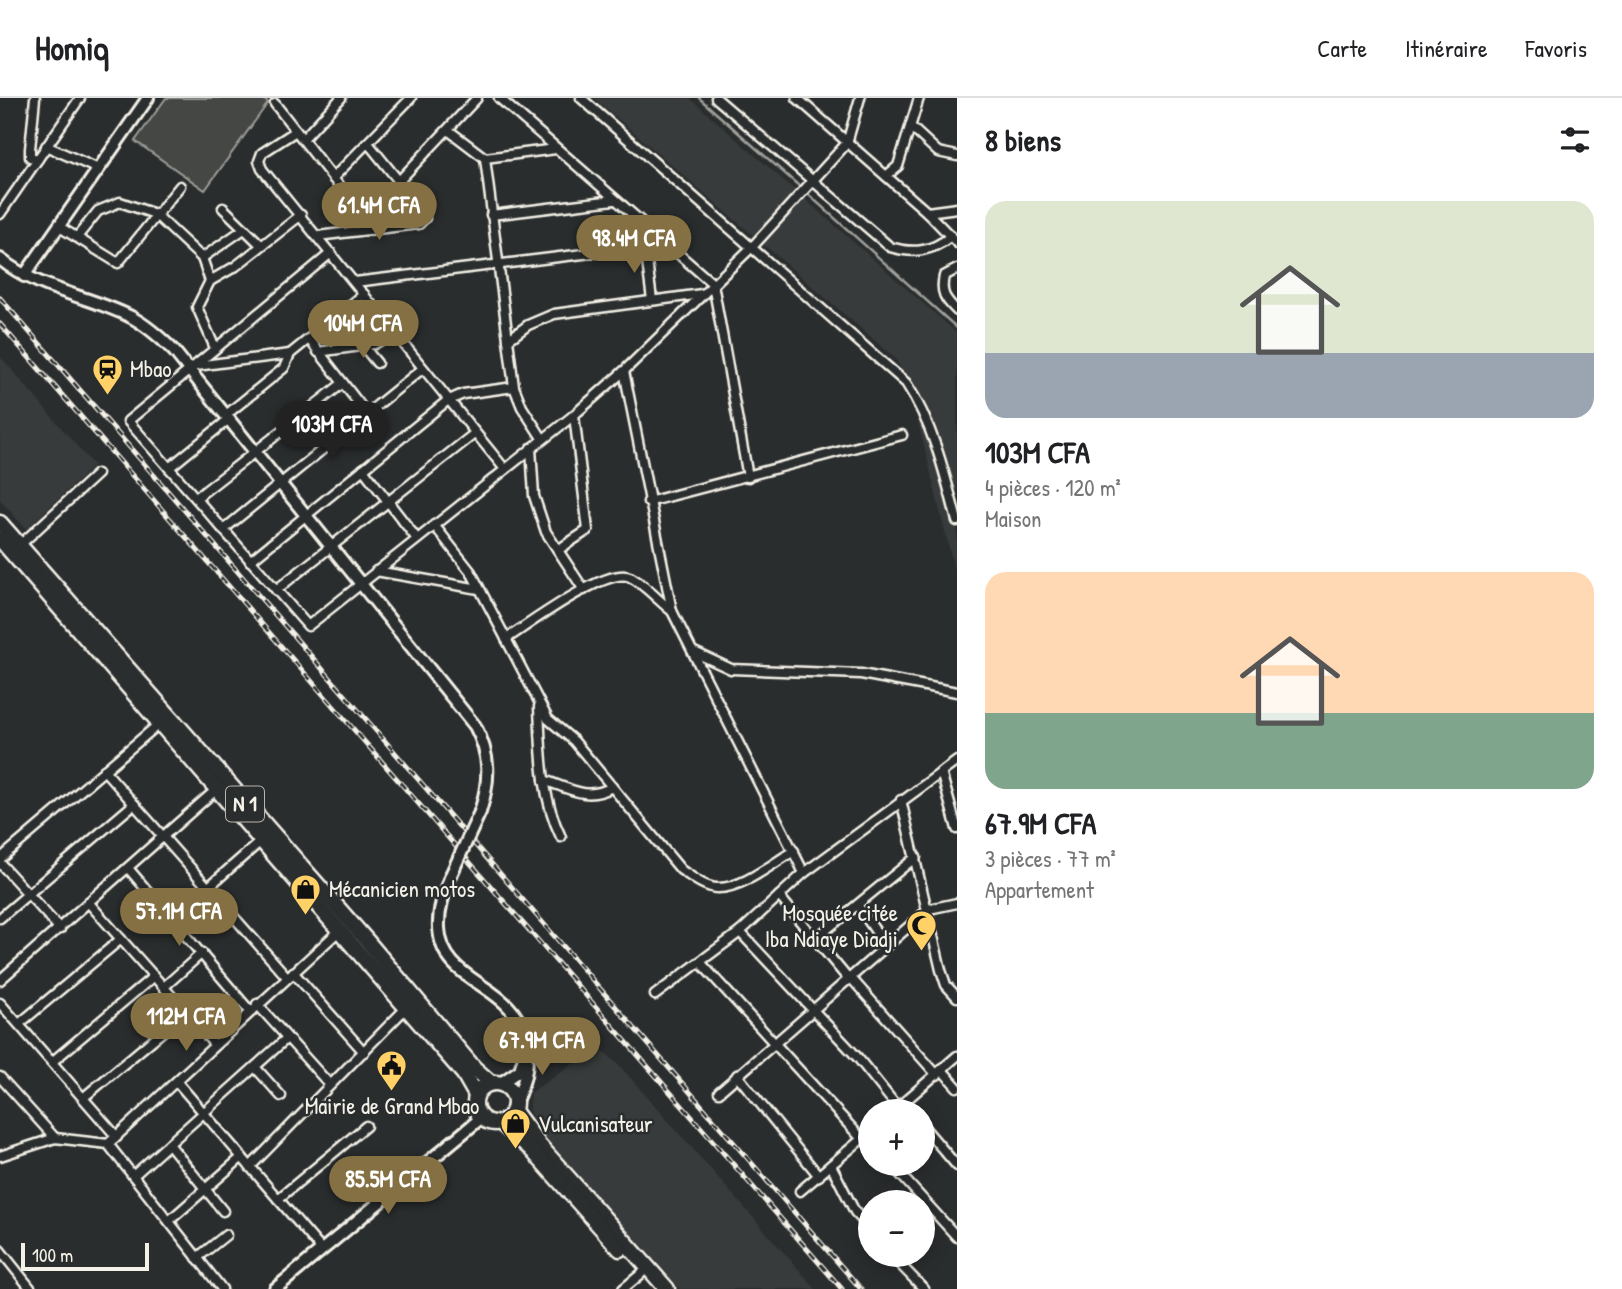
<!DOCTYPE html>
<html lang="fr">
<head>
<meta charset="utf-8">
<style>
	body { margin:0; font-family:"Patrick Hand",sans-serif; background:#f2f2f2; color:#202124; height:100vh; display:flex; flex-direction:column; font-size:26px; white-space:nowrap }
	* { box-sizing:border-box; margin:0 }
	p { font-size:23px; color:#757577 }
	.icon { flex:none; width:38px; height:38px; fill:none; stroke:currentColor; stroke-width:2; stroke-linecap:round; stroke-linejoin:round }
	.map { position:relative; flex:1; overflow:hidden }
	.side { display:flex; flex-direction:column; background:#fff; width:665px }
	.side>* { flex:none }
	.buttons { position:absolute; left:858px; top:1001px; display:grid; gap:14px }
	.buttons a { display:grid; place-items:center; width:77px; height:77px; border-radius:50%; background:#fff; box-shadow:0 4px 18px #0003; font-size:35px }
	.scale { position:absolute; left:21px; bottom:18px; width:128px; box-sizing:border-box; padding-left:7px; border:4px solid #f4f1e8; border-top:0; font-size:19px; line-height:24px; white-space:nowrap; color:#f4f1e8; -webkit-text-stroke:5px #2a2d2e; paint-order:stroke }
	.price { position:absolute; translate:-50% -60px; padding:0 16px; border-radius:24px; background:#847042; color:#fff; font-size:23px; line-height:46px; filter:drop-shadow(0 2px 4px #0008) }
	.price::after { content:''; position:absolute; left:50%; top:42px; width:21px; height:16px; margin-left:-10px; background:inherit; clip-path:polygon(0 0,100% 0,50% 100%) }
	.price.active { background:#222; color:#fff }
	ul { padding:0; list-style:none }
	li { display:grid; align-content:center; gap:14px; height:371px; padding:0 28px }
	li span { display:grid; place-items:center; height:217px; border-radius:21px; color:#555 }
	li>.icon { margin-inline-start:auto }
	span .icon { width:126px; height:126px; fill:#fffc; stroke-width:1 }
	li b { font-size:30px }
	h2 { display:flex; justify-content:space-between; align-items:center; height:84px; padding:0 28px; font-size:30px }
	header { display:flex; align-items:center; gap:42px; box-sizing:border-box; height:98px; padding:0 35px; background:#fff; border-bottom:2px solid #e0e0e0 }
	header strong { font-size:33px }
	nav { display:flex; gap:38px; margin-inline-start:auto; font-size:24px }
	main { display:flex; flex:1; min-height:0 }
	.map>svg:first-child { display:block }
	.built { fill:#373a3a }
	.pitch { fill:#444645; stroke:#9c9c96; stroke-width:2 }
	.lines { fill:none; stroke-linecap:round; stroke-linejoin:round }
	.stream { stroke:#9f9f9a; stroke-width:2.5 }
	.street-casing { stroke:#f4f1e8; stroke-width:13 }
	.secondary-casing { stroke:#f4f1e8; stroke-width:16 }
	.highway-casing { stroke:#f4f1e8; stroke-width:19 }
	.street { stroke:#2a2d2e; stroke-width:8 }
	.secondary { stroke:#2a2d2e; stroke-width:10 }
	.highway { stroke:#2a2d2e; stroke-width:14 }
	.rail-casing { stroke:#f4f1e8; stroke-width:5 }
	.rail { stroke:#2a2d2e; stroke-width:2.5; stroke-dasharray:8; stroke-linecap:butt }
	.secondary-bridge-casing { stroke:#f4f1e8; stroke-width:16; stroke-linecap:butt }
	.secondary-bridge { stroke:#2a2d2e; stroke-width:10 }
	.labels { text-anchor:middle; stroke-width:5; stroke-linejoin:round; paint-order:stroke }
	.shield { fill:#2a2d2e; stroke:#b7b6b0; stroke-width:2 }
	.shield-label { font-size:21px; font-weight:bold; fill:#f4f1e8 }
	.poi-label { font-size:23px; fill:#f4f1e8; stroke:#2a2d2e; text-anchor:start }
</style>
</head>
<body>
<header>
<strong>Homiq</strong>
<nav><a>Carte</a><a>Itinéraire</a><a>Favoris</a></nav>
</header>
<main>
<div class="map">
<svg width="957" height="1191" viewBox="0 0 957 1191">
	<rect width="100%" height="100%" fill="#2a2d2e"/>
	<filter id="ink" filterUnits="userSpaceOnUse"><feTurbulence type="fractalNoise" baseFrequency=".0143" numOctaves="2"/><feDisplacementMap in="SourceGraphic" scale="14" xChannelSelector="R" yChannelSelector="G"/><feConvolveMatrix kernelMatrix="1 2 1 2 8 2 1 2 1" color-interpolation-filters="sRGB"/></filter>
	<g filter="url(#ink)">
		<g class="built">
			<polygon points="594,0 690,0 957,235 957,482 908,283 895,260"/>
			<polygon points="0,258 94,368 26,431 0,402"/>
			<polygon points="598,948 619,967 816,1191 680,1191 540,1034 529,1013 530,995"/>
		</g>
		<polygon class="pitch" points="166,0 262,0 268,5 205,92 135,43"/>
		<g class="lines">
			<g class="stream">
				<polyline points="699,0 799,88"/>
				<polyline points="809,97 957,230"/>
			</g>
			<defs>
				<g id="street">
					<polyline points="35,0 30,51 30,59 38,61"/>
					<polyline points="499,0 713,186 748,379"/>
					<path d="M581 0 906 285C933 326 945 376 957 423"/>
					<path d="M716 0 890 149C914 156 931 154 951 138"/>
					<polyline points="797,0 927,114 957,145"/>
					<polyline points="275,6 372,130"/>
					<polyline points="911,29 938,54 957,58"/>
					<polyline points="448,32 485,60 556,51"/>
					<polyline points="296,33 262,55 259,63 262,71 504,370"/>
					<polyline points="303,41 341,0"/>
					<polyline points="46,48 96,70"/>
					<polyline points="485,60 514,289 522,309 542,340"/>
					<polyline points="886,78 898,68 919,0"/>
					<polyline points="333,80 411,0"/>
					<polyline points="398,84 477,0"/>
					<polyline points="223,110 260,146"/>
					<polyline points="927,114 957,110"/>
					<polyline points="0,116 80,0"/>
					<polyline points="491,117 614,102"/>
					<polyline points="58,128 118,165 180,88"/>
					<polyline points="317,138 419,126 425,120 423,113 368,45"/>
					<polyline points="77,139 98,113 120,104 155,116 202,160 210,183"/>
					<polyline points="645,148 652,202"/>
					<polyline points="331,155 128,323 308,528 574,317 624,273 753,148 847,45 860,0"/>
					<polyline points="202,160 244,131"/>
					<path d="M957 171 944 178C940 195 945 201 957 213"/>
					<polyline points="355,184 665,146"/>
					<polyline points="309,241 367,316"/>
					<polyline points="508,242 528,227 554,216 702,196"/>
					<polyline points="363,248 377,265"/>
					<polyline points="215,250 197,209 210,183 236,168 301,117"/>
					<polyline points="318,254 374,246 394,235"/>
					<polyline points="196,268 290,256"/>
					<polyline points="624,273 672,513 804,775"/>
					<polyline points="226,317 284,270 290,256 364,196"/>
					<polyline points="531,350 534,398 546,434 584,492"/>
					<polyline points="169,370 229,321"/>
					<polyline points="363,371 417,441"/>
					<polyline points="196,400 343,285"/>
					<polyline points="648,404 902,337"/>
					<path d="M434 427 471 474 548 621 574 643 681 772C692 779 704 789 717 790 742 791 773 765 794 753"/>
					<polyline points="223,432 422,271"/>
					<polyline points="20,447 97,376"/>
					<polyline points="558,452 588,432 574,317"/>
					<polyline points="250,463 447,303 463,296 514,289"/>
					<polyline points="376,473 479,491"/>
					<polyline points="276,492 474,336"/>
					<path d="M506 541C528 527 607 468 630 479 642 484 660 504 672 513"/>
					<polyline points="694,554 731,571 861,576 957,594"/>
					<path d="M539 609C541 654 541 698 561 739"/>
					<polyline points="104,672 287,879"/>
					<polyline points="941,674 957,731"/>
					<path d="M544 682C570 691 587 703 612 689"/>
					<polyline points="901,702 941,872 946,887 957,899"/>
					<polyline points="0,761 160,625"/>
					<polyline points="0,765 60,831"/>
					<polyline points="128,770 250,913"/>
					<polyline points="779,798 815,841"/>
					<polyline points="88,804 215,947"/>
					<polyline points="858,808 886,848"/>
					<polyline points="0,820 134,706"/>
					<polyline points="172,821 262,742"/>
					<polyline points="740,834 858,960 898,1010"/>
					<polyline points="700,864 862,1041"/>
					<polyline points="293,874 364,954"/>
					<polyline points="851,880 937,977"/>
					<polyline points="0,882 218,690"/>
					<polyline points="849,882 815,841 916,759"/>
					<polyline points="164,889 202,855"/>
					<polyline points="655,897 740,834 804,775 957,663"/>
					<polyline points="0,905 117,1039"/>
					<polyline points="257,906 330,987"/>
					<polyline points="19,926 121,841"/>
					<polyline points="52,964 154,878"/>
					<polyline points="255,969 281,998"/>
					<polyline points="942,972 957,989"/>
					<polyline points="737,977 819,1078"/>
					<polyline points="0,979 55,1040"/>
					<polyline points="177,984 322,1152"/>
					<polyline points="719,994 929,811 957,805"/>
					<polyline points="83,1000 186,914"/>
					<polyline points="903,1005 910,1013"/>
					<polyline points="896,1011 957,958"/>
					<polyline points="922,1027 957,1068"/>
					<polyline points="108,1046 222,1191"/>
					<polyline points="169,1046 223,1113"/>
					<polyline points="0,1058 55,1040 108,1046 341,831"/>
					<polyline points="891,1066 957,1139"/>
					<polyline points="831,1067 855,1114 870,1130"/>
					<polyline points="250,1069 407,909"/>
					<polyline points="133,1078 287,940"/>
					<polyline points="800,1093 870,1034"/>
					<polyline points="278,1101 366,1028"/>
					<polyline points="169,1123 242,1059"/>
					<polyline points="0,1152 31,1191"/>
					<polyline points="891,1157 924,1191"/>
					<polyline points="197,1160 226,1137"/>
					<polyline points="623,1191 641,1176"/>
				</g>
				<g id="secondary">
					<path d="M0 161C40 193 87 197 131 219 148 228 161 240 174 253L475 628C491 658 490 682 480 714"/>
					<polyline points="24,178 148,0"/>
					<path d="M451 777C444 795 438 811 439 830 442 890 518 883 526 946 529 968 525 983 516 1003"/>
					<polyline points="501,985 520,972 525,956"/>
					<polyline points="275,1191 481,1020"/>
				</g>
				<g id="highway">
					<polyline points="0,425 367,843 474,970 491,985"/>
					<polyline points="0,441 464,976 476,997"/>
					<circle cx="495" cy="1005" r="20"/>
					<polyline points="514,1013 539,1047 667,1191"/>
					<polyline points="501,1025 531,1051 620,1151"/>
				</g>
			</defs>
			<use href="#street" class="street-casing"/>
			<use href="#secondary" class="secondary-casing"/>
			<use href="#highway" class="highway-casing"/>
			<use href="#street" class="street"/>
			<use href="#secondary" class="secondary"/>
			<use href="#highway" class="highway"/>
			<defs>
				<g id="rail">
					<polyline points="0,200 861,1191"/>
					<polyline points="0,226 842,1191"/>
				</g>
			</defs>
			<use href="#rail" class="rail-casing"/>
			<use href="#rail" class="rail"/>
			<defs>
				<polyline id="secondary-bridge" points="451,777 480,714"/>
			</defs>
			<use href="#secondary-bridge" class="secondary-bridge-casing"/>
			<use href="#secondary-bridge" class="secondary-bridge"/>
		</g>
	</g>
	<defs>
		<symbol id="station-pin" viewBox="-11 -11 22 30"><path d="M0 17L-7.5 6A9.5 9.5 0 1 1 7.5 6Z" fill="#ffd166" stroke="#2a2d2e"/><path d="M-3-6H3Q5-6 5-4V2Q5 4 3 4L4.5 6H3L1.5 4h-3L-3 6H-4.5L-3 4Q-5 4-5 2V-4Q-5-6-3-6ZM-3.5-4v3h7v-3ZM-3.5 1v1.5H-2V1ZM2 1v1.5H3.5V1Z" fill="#111"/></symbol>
		<symbol id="shop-pin" viewBox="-11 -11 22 30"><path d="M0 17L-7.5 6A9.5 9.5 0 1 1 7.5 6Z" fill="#ffd166" stroke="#2a2d2e"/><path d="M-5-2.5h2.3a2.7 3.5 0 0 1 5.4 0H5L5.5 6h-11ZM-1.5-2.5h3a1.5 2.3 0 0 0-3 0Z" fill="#111"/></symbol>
		<symbol id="mosque-pin" viewBox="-11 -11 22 30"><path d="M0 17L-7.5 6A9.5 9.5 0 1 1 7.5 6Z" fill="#ffd166" stroke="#2a2d2e"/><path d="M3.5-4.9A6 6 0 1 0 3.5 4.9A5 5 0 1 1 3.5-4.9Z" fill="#111"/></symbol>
		<symbol id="civic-pin" viewBox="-11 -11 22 30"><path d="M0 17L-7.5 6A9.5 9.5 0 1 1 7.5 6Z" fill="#ffd166" stroke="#2a2d2e"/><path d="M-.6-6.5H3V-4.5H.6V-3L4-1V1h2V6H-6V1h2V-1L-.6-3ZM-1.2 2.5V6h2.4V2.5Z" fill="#111"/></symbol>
	</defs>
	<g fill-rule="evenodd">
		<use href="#station-pin" x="90" y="254" width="35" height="47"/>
		<use href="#shop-pin" x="288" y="774" width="35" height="47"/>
		<use href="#mosque-pin" x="904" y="810" width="35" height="47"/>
		<use href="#civic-pin" x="374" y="950" width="35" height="47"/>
		<use href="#shop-pin" x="498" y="1008" width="35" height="47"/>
	</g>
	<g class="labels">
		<rect class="shield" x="226" y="688.5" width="38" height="35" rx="5"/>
		<g class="shield-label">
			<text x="245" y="713">N 1</text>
		</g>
		<g class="poi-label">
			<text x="130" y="279">Mbao</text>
			<text x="329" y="799">Mécanicien motos</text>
			<text x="898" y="823" text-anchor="end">Mosquée citée<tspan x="898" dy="26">Iba Ndiaye Diadji</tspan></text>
			<text x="392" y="1016" text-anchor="middle">Mairie de Grand Mbao</text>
			<text x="538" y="1034">Vulcanisateur</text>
		</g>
	</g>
</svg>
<div class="buttons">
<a>+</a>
<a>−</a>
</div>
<div class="scale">100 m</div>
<b class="price" style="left:379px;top:144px">61.4M CFA</b>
<b class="price" style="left:634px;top:177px">98.4M CFA</b>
<b class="price" style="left:363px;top:262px">104M CFA</b>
<b class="price active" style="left:332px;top:363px">103M CFA</b>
<b class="price" style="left:179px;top:850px">57.1M CFA</b>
<b class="price" style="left:186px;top:955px">112M CFA</b>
<b class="price" style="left:542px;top:979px">67.9M CFA</b>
<b class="price" style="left:388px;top:1118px">85.5M CFA</b>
</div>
<section class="side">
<h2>8 biens<svg class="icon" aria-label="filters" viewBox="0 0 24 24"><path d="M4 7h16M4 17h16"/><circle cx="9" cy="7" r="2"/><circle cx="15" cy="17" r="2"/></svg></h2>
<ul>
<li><span style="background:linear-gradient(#dfe7d0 70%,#9aa5b1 0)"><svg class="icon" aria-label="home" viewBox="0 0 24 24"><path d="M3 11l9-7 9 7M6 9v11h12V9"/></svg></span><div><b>103M CFA</b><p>4 pièces · 120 m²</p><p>Maison</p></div></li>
<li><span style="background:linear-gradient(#ffd9b3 65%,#7fa58c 0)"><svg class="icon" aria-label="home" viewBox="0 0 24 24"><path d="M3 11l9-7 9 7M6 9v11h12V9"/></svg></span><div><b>67.9M CFA</b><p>3 pièces · 77 m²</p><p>Appartement</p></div></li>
</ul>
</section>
</main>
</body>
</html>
